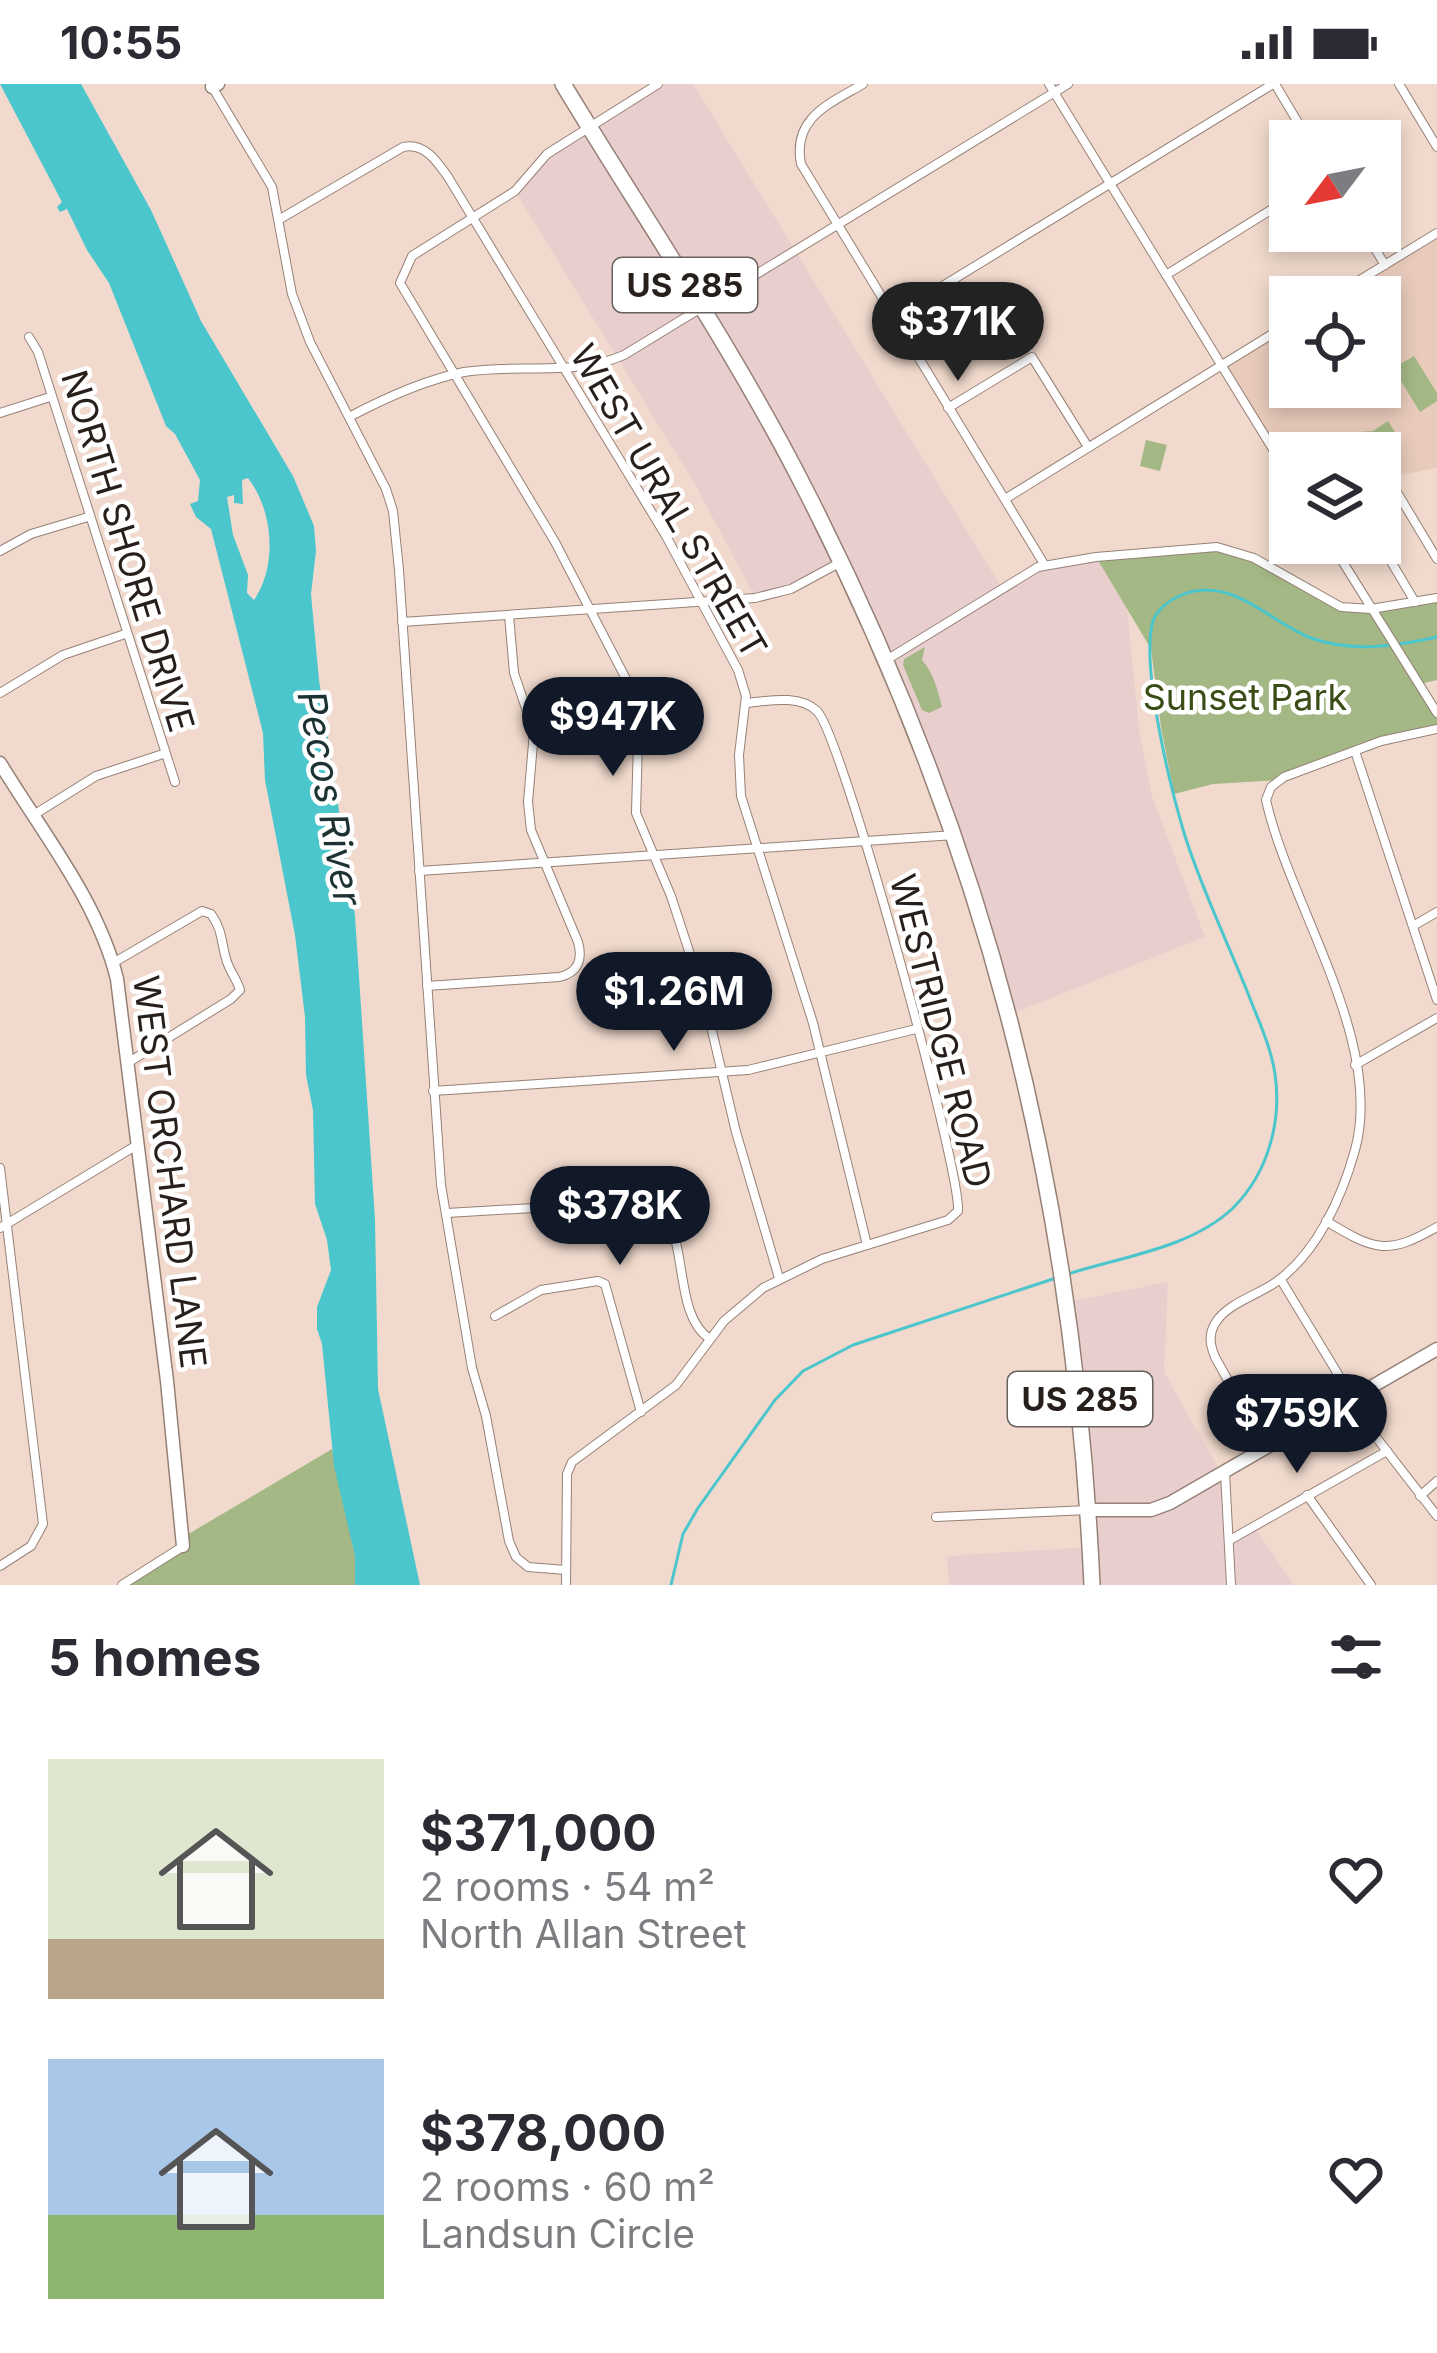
<!DOCTYPE html>
<html lang="en">
<head>
<meta charset="utf-8">
<style>
	body { margin:0; font-family:Inter,sans-serif; background:#f7f7f7; color:#2b2b33; height:100vh; display:flex; flex-direction:column; font-size:45px; white-space:nowrap }
	* { box-sizing:border-box; margin:0 }
	p { font-size:39px; color:#7c7c81 }
	.icon { flex:none; width:66px; height:66px; fill:none; stroke:currentColor; stroke-width:2; stroke-linecap:round; stroke-linejoin:round }
	.map { position:relative; height:1501px; overflow:hidden }
	.panel { display:flex; flex-direction:column; background:#fff; flex:1 }
	.panel>* { flex:none }
	.needle { width:78px; rotate:238deg }
	.fabs { position:absolute; left:1269px; top:36px; display:grid; gap:24px }
	.fabs a { display:grid; place-items:center; width:132px; height:132px; border-radius:0px; background:#fff; box-shadow:0 6px 18px #0003; font-size:60px }
	.price { position:absolute; translate:-50% -102px; padding:0 27px; border-radius:42px; background:#111827; color:#fff; font-size:39px; line-height:78px; filter:drop-shadow(0 3px 6px #0008) }
	.price::after { content:''; position:absolute; left:50%; top:72px; width:36px; height:27px; margin-left:-18px; background:inherit; clip-path:polygon(0 0,100% 0,50% 100%) }
	.price.active { background:#222; color:#fff }
	ul { padding:0; list-style:none }
	li { display:flex; align-items:center; gap:36px; height:300px; padding:0 48px }
	li span { display:grid; place-items:center; flex:none; width:336px; height:240px; border-radius:0px; color:#555 }
	li>.icon { margin-inline-start:auto }
	span .icon { width:144px; height:144px; fill:#fffc; stroke-width:1 }
	li b { font-size:51px }
	h2 { display:flex; justify-content:space-between; align-items:center; height:144px; padding:0 48px; font-size:51px }
	.status { display:flex; justify-content:space-between; align-items:center; height:84px; padding:0 60px; background:#fff; direction:ltr }
	.status svg { height:33px; fill:currentColor }
	.map>svg:first-child { display:block }
	.commercial { fill:#e9cece }
	.built { fill:#e9cbbc }
	.green { fill:#a3b885 }
	.water { fill:#4ac6cc; fill-rule:evenodd }
	.lines { fill:none; stroke-linecap:round; stroke-linejoin:round }
	.stream { stroke:#4ac6cc; stroke-width:3 }
	.street-casing { stroke:#968176; stroke-width:10 }
	.secondary-casing { stroke:#968176; stroke-width:15 }
	.highway-casing { stroke:#968176; stroke-width:18 }
	.street { stroke:#fff; stroke-width:8 }
	.secondary { stroke:#fff; stroke-width:12 }
	.highway { stroke:#fff; stroke-width:15 }
	.labels { text-anchor:middle; stroke-width:9; stroke-linejoin:round; paint-order:stroke }
	.shield { fill:#fff; stroke:#68625f; stroke-width:3 }
	.shield-label { font-size:33px; font-weight:bold; fill:#271f1b }
	.street-label { font-size:36px; fill:#271f1b; stroke:#fff }
	.park-label { font-size:36px; fill:#3a4d16; stroke:#fff }
	.water-label { font-size:39px; font-style:italic; fill:#1d3233; stroke:#fff }
</style>
</head>
<body>
<div class="status"><b>10:55</b><svg viewBox="0 0 49 12"><path d="M0 12V9h3v3zM5 12V6h3v6zM10 12V3h3v9zM15 12V0h3v12zM26 1h20v11H26zM47 4h2v5h-2z"/></svg></div>
<div class="map">
<svg width="1437" height="1501" viewBox="0 0 1437 1501">
	<rect width="100%" height="100%" fill="#f1dacd"/>
	<g class="commercial">
		<polygon points="658,0 693,0 1002,504 1038,483 1096,473 1127,525 1139,645 1152,712 1205,853 1011,930 997,882 842,478 805,497 755,514 696,402 515,107 535,81"/>
		<polygon points="1168,1198 1164,1288 1221,1389 1230,1455 1253,1442 1294,1501 949,1501 947,1472 1090,1463 1068,1218"/>
	</g>
	<polygon class="built" points="1437,149 1437,384 1380,395 1380,369 1290,369 1290,393 1222,281 1290,239 1290,303 1380,303 1380,213 1332,213"/>
	<g class="green">
		<polygon points="1414,272 1437,309 1437,317 1420,328 1393,284"/>
		<polygon points="1388,337 1395,348 1385,362 1329,369 1360,348 1373,347"/>
		<polygon points="1146,356 1167,361 1160,387 1140,382"/>
		<polygon points="1204,463 1240,468 1350,525 1437,514 1437,596 1420,600 1437,629 1437,645 1393,654 1279,696 1213,700 1174,710 1161,643 1151,565 1096,473"/>
		<path d="M925 563 922 576C934 589 938 608 942 623L929 629 922 626 903 581 904 575Z"/>
		<polygon points="332,1365 355,1472 355,1501 122,1501 179,1465 185,1452"/>
	</g>
	<path class="water" d="M0 0H81L151 126 201 237 293 392 314 442 316 467 311 510 319 596 355 832 375 1135 378 1305 420 1501H355V1472L334 1382 322 1260 317 1245V1223L331 1186 327 1156 315 1120 313 1026 306 991 305 933 295 851 265 696 263 649 211 445 196 433 190 420 198 417 200 396 175 350 166 342 109 199 87 166 67 125 60 128 57 123 62 118ZM248 394C273 426 278 481 254 516L247 509 248 491 233 451 227 413 234 411V419L243 420 242 396Z"/>
	<g class="lines">
		<g class="stream">
			<path d="M1065 1191C1119 1173 1190 1165 1233 1124 1268 1089 1282 1038 1275 990 1271 963 1259 938 1249 912 1228 859 1202 806 1185 752 1171 706 1140 581 1153 537 1157 526 1168 517 1179 512 1230 489 1267 537 1311 554 1352 569 1396 562 1437 553"/>
			<polyline points="671,1501 683,1450 698,1424 775,1316 803,1287 853,1261 1056,1194"/>
		</g>
		<defs>
			<g id="street">
				<polyline points="658,0 547,70 515,107 412,172 400,199 555,458 639,620 636,729 671,812 704,913 736,1048 779,1194"/>
				<path d="M863 0C829 20 792 34 801 80L1044 480"/>
				<polyline points="1049,0 1290,393"/>
				<polyline points="1275,0 1309,57"/>
				<polyline points="1399,0 1437,63"/>
				<polyline points="211,1 272,103 292,210 310,258 386,405 393,427 399,486 441,1101 472,1284 486,1332 509,1457 516,1473 528,1483 566,1486"/>
				<path d="M280 135 403 63C424 58 437 77 448 93L666 452 738 586 746 612 739 671 741 712 813 939 867 1161"/>
				<polyline points="1364,147 1385,181"/>
				<polyline points="1166,191 1290,114"/>
				<polyline points="1332,213 1437,149"/>
				<polyline points="892,233 1273,0"/>
				<polyline points="29,253 38,268 175,698"/>
				<polyline points="948,324 1032,273 1088,363"/>
				<polyline points="0,329 50,313"/>
				<path d="M349 333C385 314 424 296 464 288 517 279 574 293 624 271L1068 0"/>
				<polyline points="1398,410 1437,475"/>
				<polyline points="1005,415 1290,239"/>
				<polyline points="1331,459 1437,629"/>
				<polyline points="1380,459 1415,518"/>
				<polyline points="0,467 31,450 88,433"/>
				<polyline points="402,538 755,514 791,505 841,478"/>
				<polyline points="888,575 1038,483 1096,473 1217,463 1254,474 1341,523 1371,525 1437,514"/>
				<polyline points="0,609 63,571 125,550"/>
				<polyline points="1355,667 1437,916"/>
				<polyline points="32,732 96,692 163,670"/>
				<polyline points="419,787 955,751"/>
				<polyline points="1413,842 1437,828"/>
				<path d="M113 879 202 827 211 830C223 846 221 860 227 878 231 889 237 896 240 906L231 915 129 978"/>
				<path d="M427 902 559 893C578 889 583 876 578 858L531 746 528 718 534 648 514 589 509 531"/>
				<polyline points="1355,981 1437,934"/>
				<polyline points="433,1007 748,986 916,945"/>
				<polyline points="0,1084 43,1440 31,1462 0,1482"/>
				<path d="M447 1129 653 1117C692 1144 670 1229 710 1255"/>
				<path d="M1326 1137C1374 1166 1387 1172 1437 1143"/>
				<polyline points="0,1144 137,1061"/>
				<polyline points="1281,1196 1376,1353 1437,1432"/>
				<polyline points="495,1232 541,1206 598,1197 605,1200 641,1328"/>
				<path d="M1265 1363 1215 1273C1210 1261 1208 1250 1216 1238 1228 1219 1258 1211 1276 1198 1317 1169 1342 1113 1355 1066 1385 958 1289 820 1266 716L1271 703 1284 693 1381 657 1437 645"/>
				<polyline points="1225,1389 1231,1501"/>
				<polyline points="1307,1411 1371,1501"/>
				<polyline points="1420,1412 1437,1397"/>
				<polyline points="936,1433 1088,1426"/>
				<polyline points="1230,1456 1387,1367"/>
				<polyline points="122,1501 182,1463"/>
				<path d="M566 1501 567 1390 572 1378 676 1301 724 1237 763 1204 822 1175 948 1136 958 1127C961 1085 842 651 817 627 799 610 767 617 746 619"/>
			</g>
			<g id="secondary">
				<polyline points="212,3 218,0"/>
				<path d="M0 679C41 747 98 817 117 895L167 1297 183 1462"/>
				<polyline points="1089,1426 1151,1426 1170,1419 1437,1265"/>
			</g>
			<path id="highway" d="M563 0C644 134 734 265 805 405 986 759 1074 1104 1092 1501"/>
		</defs>
		<use href="#street" class="street-casing"/>
		<use href="#secondary" class="secondary-casing"/>
		<use href="#highway" class="highway-casing"/>
		<use href="#street" class="street"/>
		<use href="#secondary" class="secondary"/>
		<use href="#highway" class="highway"/>
	</g>
	<g class="labels">
		<g class="shield">
			<rect x="613" y="174" width="144" height="54" rx="9"/>
			<rect x="1008" y="1288" width="144" height="54" rx="9"/>
		</g>
		<g class="shield-label">
			<text x="685" y="213">US 285</text>
			<text x="1080" y="1327">US 285</text>
		</g>
		<g class="street-label">
			<text transform="translate(669 417) rotate(60)" y="13">WEST URAL STREET</text>
			<text transform="translate(128 467) rotate(73)" y="13">NORTH SHORE DRIVE</text>
			<text transform="translate(941 947) rotate(76)" y="13">WESTRIDGE ROAD</text>
			<text transform="translate(170 1088) rotate(83)" y="13">WEST ORCHARD LANE</text>
		</g>
		<g class="park-label">
			<text x="1245" y="626">Sunset Park</text>
		</g>
		<g class="water-label">
			<text transform="translate(330 714) rotate(80)" y="14">Pecos River</text>
		</g>
	</g>
</svg>
<div class="fabs">
<a><svg class="needle" viewBox="-14 -14 28 28"><path d="M0-13l5 13h-10z" fill="#e53935"/><path d="M0 13l5-13h-10z" fill="#7c7c81"/></svg></a>
<a><svg class="icon" aria-label="locate" viewBox="0 0 24 24"><circle cx="12" cy="12" r="6"/><path d="M12 2v4M12 18v4M2 12h4M18 12h4"/></svg></a>
<a><svg class="icon" aria-label="layers" viewBox="0 0 24 24"><path d="M12 4l9 5-9 5-9-5zM3 14l9 5 9-5"/></svg></a>
</div>
<b class="price active" style="left:958px;top:300px">$371K</b>
<b class="price" style="left:613px;top:695px">$947K</b>
<b class="price" style="left:674px;top:970px">$1.26M</b>
<b class="price" style="left:620px;top:1184px">$378K</b>
<b class="price" style="left:1297px;top:1392px">$759K</b>
</div>
<section class="panel">
<h2>5 homes<svg class="icon" aria-label="filters" viewBox="0 0 24 24"><path d="M4 7h16M4 17h16"/><circle cx="9" cy="7" r="2"/><circle cx="15" cy="17" r="2"/></svg></h2>
<ul>
<li><span style="background:linear-gradient(#dfe7d0 75%,#b9a48a 0)"><svg class="icon" aria-label="home" viewBox="0 0 24 24"><path d="M3 11l9-7 9 7M6 9v11h12V9"/></svg></span><div><b>$371,000</b><p>2 rooms · 54 m²</p><p>North Allan Street</p></div><svg class="icon" aria-label="heart" viewBox="0 0 24 24"><path d="M12 20l-8-8c-3-5 5-10 8-4 3-6 11-1 8 4z"/></svg></li>
<li><span style="background:linear-gradient(#a9c7e8 65%,#8fb573 0)"><svg class="icon" aria-label="home" viewBox="0 0 24 24"><path d="M3 11l9-7 9 7M6 9v11h12V9"/></svg></span><div><b>$378,000</b><p>2 rooms · 60 m²</p><p>Landsun Circle</p></div><svg class="icon" aria-label="heart" viewBox="0 0 24 24"><path d="M12 20l-8-8c-3-5 5-10 8-4 3-6 11-1 8 4z"/></svg></li>
</ul>
</section>
</body>
</html>
